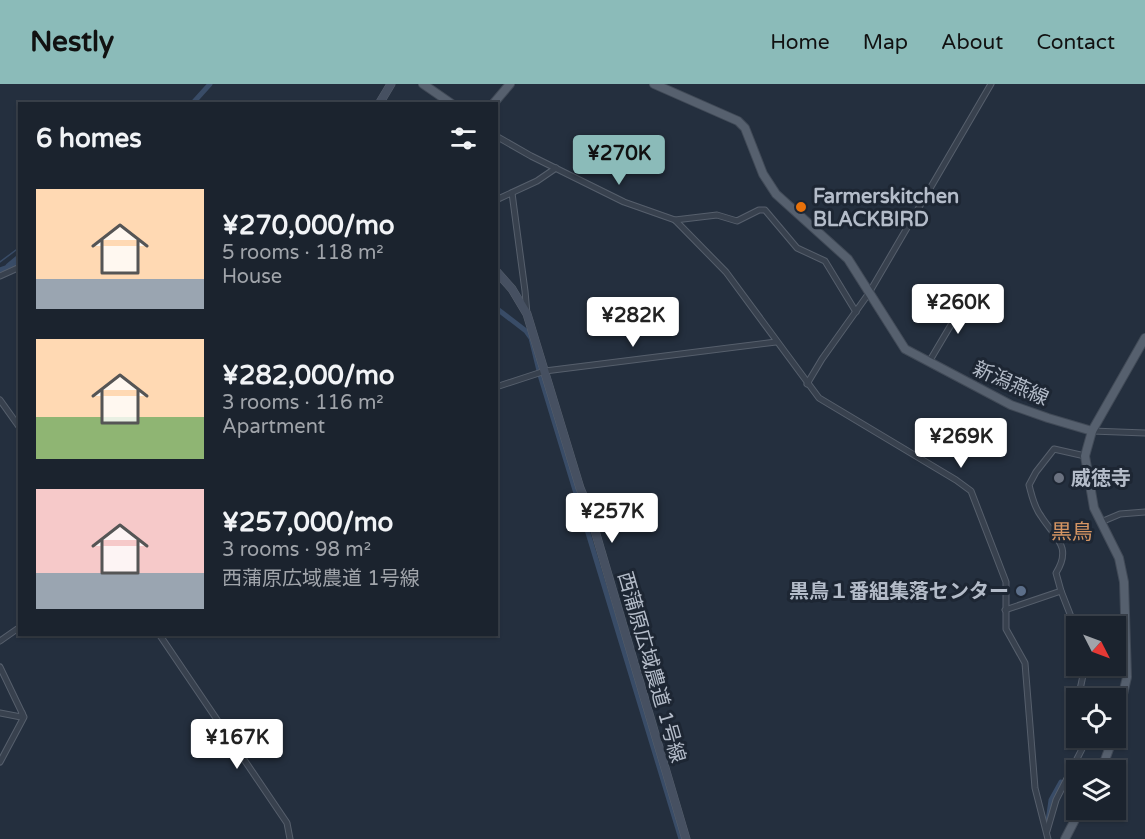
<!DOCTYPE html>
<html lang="en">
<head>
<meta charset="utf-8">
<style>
	body { margin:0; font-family:"Varela Round","Noto Sans JP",sans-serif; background:#282f3a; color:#f1f3f6; height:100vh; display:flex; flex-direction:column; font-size:22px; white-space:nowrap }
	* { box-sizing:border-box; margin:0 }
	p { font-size:20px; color:#a0a4aa }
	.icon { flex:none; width:33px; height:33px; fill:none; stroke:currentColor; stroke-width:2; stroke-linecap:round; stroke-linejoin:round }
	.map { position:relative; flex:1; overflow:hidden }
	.sheet { position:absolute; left:18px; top:18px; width:480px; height:534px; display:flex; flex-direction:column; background:#1b232e; border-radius:0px; box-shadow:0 2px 4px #0004,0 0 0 2px #39404a }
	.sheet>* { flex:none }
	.needle { width:39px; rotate:132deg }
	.tools { position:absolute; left:1066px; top:532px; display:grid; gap:12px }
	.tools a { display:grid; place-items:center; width:60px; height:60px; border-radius:0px; background:#1b232e; box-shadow:0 2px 4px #0004,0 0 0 2px #39404a; font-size:30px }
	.price { position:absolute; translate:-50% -51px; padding:0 14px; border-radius:6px; background:#fff; color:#222; font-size:20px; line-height:39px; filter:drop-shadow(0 2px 3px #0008) }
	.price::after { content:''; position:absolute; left:50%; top:36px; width:18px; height:14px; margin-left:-9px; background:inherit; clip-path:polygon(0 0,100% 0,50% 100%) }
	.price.on { background:#8bbbb9; color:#111 }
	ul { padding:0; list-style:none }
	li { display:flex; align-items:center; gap:18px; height:150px; padding:0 18px }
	li span { display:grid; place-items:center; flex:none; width:168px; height:120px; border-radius:0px; color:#555 }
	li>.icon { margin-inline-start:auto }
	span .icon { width:72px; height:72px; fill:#fffc; stroke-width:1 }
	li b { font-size:26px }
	h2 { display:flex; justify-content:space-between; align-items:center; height:72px; padding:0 18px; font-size:26px }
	header { display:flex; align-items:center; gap:36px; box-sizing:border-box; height:84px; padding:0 30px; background:#8bbbb9; color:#111 }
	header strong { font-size:28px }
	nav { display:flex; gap:33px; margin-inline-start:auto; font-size:21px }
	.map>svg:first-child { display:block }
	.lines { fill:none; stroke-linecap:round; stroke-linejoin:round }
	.stream { stroke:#394c67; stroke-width:1.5 }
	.canal { stroke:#394c67; stroke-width:5 }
	.street-casing { stroke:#565f6c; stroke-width:7 }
	.secondary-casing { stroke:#565f6c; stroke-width:9 }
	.primary-casing { stroke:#414a57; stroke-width:10 }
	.street { stroke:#38414e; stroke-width:5 }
	.secondary { stroke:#465061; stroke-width:8 }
	.primary { stroke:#56606e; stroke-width:8 }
	.food-dot { fill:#e8710a; stroke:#1d2633; stroke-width:2 }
	.worship-dot { fill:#6b7280; stroke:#1d2633; stroke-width:2 }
	.service-dot { fill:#5c6f8a; stroke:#1d2633; stroke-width:2 }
	.labels { text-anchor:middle; stroke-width:6; stroke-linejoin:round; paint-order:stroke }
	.poi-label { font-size:20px; font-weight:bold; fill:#b4bcc9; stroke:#1d2633; text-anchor:start }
	.street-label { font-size:20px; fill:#b4bcc9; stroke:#1d2633 }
	.neighbourhood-label { font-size:21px; fill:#d59563; stroke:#1d2633 }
</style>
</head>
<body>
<header>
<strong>Nestly</strong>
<nav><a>Home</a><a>Map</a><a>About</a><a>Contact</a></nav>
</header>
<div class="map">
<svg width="1145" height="755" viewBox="0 0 1145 755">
	<rect width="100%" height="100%" fill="#242f3e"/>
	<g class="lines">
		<polyline class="stream" points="0,178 20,163"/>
		<g class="canal">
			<polyline points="192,20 210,0"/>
			<polyline points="8,182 20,172"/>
			<polyline points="0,186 20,179"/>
			<polyline points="496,224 526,247 531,254 540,291 681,755"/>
			<polyline points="1047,744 1051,716 1061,698"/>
		</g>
		<defs>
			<g id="street">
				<polyline points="496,52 531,72 624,118 675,136 726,188 819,314 956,396 971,407 1006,498 1006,545 1025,579 1035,704 1048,755"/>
				<polyline points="512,109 525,207 527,230"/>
				<polyline points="496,116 537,97 556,84"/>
				<polyline points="675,136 717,131 737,137 759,126 765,126 797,164 825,177 856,228"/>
				<polyline points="0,192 20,183"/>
				<polyline points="929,278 968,212"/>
				<polyline points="807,300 822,275 869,209 991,0"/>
				<polyline points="496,303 545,287 776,258"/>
				<polyline points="0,316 20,344"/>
				<polyline points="1092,347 1145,349"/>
				<polyline points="1101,438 1120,430 1145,428"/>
				<polyline points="1005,526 1061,507"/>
				<path d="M1077 548 1061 507 1056 489C1073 462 1054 453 1041 432 1034 423 1032 412 1029 401L1036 388 1054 365 1085 372"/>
				<polyline points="159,550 287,739 290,755"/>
				<polyline points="0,557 20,543"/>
				<polyline points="0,583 24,633 0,678"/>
				<polyline points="1078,615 1085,582"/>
				<polyline points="1077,620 1075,632 1077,643"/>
				<polyline points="0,629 21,633 22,629"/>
				<polyline points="1047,747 1056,716 1082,665 1080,654"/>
			</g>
			<g id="secondary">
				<polyline points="379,20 391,0"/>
				<polyline points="496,187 512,205 527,230 580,404 588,423 686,755"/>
			</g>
			<g id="primary">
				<polyline points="423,0 452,20"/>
				<polyline points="654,0 738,37 745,44 763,90 776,110 848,175 905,265 1011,321 1048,334 1092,347"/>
				<polyline points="493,20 510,0"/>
				<polyline points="1116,640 1127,593 1124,498 1119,474 1094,424 1085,372 1092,347 1145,254"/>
				<polyline points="1101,687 1113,654"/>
				<polyline points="1065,755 1080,726"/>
			</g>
		</defs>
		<use href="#street" class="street-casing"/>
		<use href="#secondary" class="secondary-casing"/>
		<use href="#primary" class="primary-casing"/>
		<use href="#street" class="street"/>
		<use href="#secondary" class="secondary"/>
		<use href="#primary" class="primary"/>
	</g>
	<circle class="food-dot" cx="801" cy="123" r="6"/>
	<circle class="worship-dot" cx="1059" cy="394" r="6"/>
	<circle class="service-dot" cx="1021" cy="507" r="6"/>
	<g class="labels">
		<g class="poi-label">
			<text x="813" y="119">Farmerskitchen<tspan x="813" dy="23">BLACKBIRD</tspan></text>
			<text x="1071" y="401">威徳寺</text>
			<text x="1009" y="514" text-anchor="end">黒鳥１番組集落センター</text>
		</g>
		<g class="street-label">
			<text transform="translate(1011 299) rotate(24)" y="7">新潟燕線</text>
			<text transform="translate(652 583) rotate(74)" y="7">西蒲原広域農道 1号線</text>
		</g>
		<g class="neighbourhood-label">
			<text x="1072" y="455">黒鳥</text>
		</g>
	</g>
</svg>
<div class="tools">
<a><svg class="needle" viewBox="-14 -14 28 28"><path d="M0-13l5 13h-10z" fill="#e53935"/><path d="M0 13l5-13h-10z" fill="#a0a4aa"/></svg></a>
<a><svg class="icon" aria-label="locate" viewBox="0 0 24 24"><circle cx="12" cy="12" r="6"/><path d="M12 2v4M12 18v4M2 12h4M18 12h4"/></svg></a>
<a><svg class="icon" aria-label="layers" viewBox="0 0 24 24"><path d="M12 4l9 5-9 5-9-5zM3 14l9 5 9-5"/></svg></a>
</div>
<b class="price on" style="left:619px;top:102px">¥270K</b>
<b class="price" style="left:958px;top:251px">¥260K</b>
<b class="price" style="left:633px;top:264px">¥282K</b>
<b class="price" style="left:961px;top:385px">¥269K</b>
<b class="price" style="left:612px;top:460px">¥257K</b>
<b class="price" style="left:237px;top:686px">¥167K</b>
<section class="sheet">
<h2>6 homes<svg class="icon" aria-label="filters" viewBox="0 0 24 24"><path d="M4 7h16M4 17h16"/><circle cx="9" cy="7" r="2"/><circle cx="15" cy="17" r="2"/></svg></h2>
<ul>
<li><span style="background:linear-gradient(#ffd9b3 75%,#9aa5b1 0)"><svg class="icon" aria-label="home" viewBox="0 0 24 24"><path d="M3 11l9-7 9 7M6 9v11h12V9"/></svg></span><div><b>¥270,000/mo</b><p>5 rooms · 118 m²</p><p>House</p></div></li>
<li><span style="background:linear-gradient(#ffd9b3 65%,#8fb573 0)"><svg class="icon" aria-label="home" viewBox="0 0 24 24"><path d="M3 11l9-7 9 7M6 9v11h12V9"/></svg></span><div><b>¥282,000/mo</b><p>3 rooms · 116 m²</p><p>Apartment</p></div></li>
<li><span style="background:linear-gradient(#f6c9c9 70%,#9aa5b1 0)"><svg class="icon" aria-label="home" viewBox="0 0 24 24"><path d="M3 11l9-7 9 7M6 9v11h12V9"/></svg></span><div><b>¥257,000/mo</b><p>3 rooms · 98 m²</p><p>西蒲原広域農道 1号線</p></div></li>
</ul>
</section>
</div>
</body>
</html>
